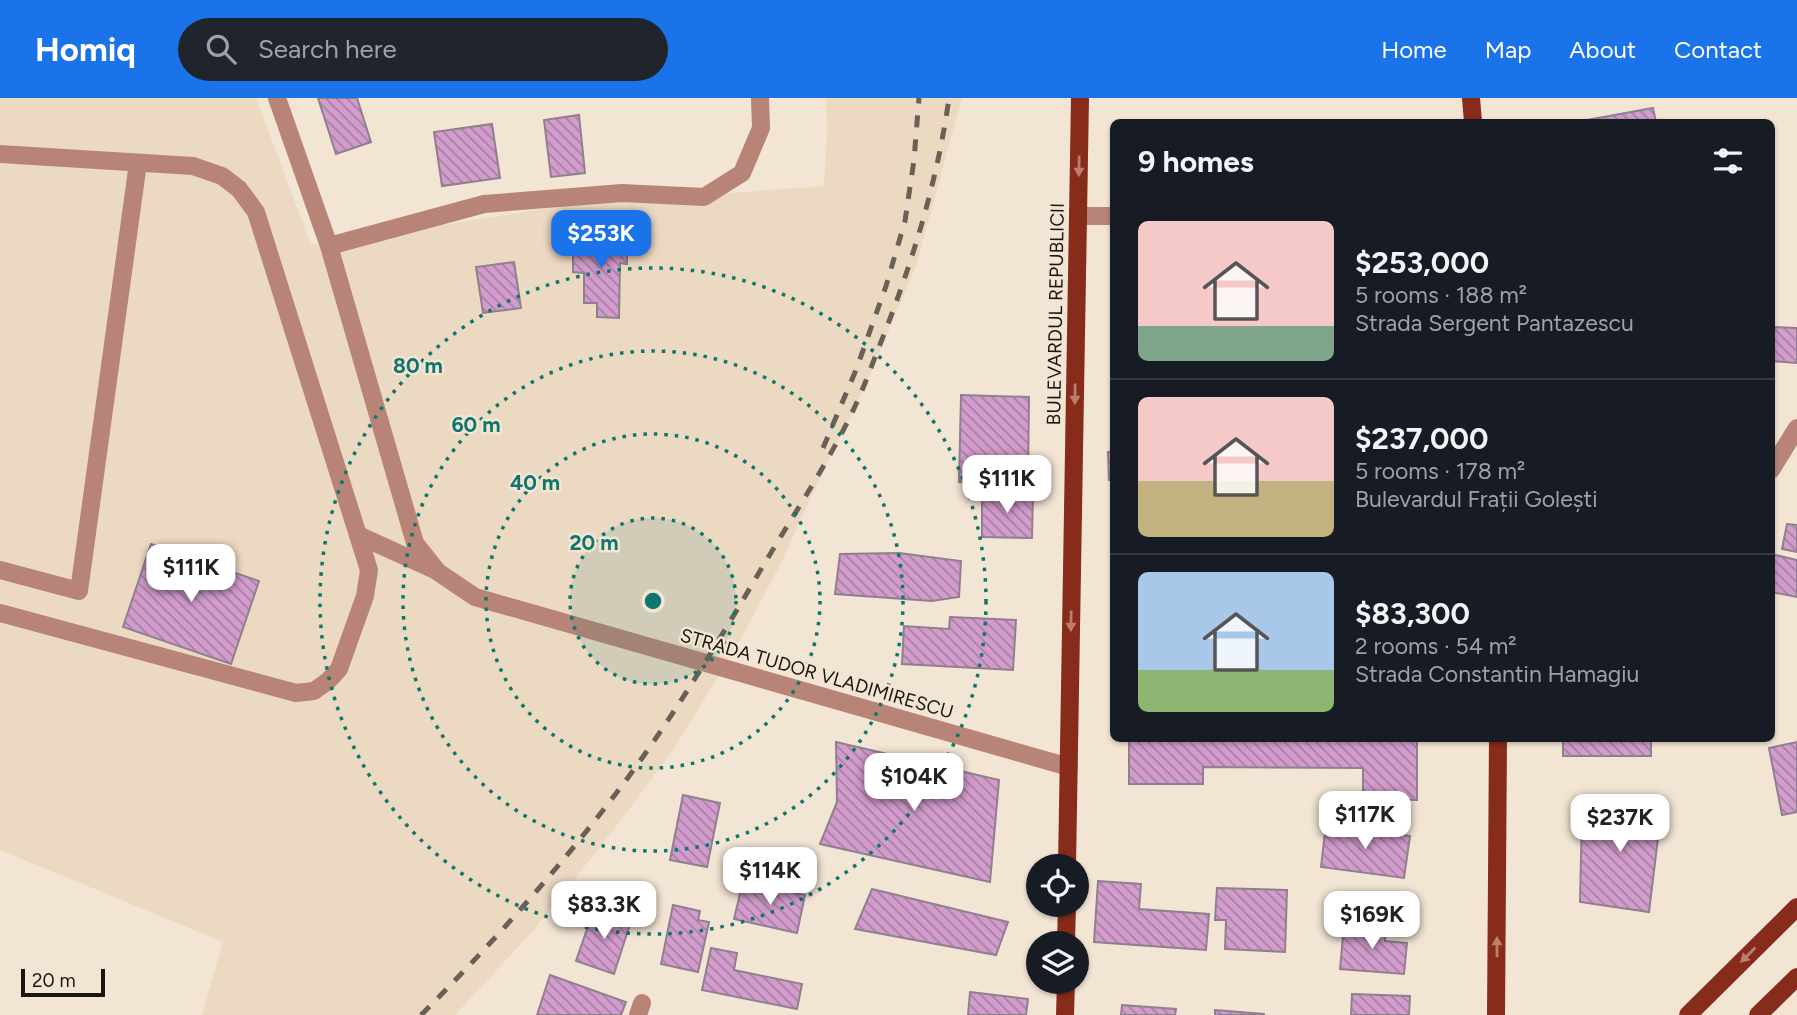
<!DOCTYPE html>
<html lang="en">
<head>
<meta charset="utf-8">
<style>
	body { margin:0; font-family:Figtree,sans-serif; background:#20242c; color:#f1f3f6; height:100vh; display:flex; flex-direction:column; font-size:26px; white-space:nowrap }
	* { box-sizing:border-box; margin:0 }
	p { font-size:23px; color:#9ea1a6 }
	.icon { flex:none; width:38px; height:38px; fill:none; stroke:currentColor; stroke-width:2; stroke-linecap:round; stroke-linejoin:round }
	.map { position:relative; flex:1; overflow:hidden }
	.details { position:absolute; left:1110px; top:21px; width:665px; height:623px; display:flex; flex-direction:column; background:#171b24; border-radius:10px; box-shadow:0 2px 5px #0004 }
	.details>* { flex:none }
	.fabs { position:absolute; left:1026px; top:756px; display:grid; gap:14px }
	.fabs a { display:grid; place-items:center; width:63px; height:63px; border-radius:50%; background:#171b24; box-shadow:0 2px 5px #0004; font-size:35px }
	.scale { position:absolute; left:21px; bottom:18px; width:84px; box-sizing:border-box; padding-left:7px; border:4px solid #1b1610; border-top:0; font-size:19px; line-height:24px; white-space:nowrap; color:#1b1610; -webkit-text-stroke:5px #f3e5d4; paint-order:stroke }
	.price { position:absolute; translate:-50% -60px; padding:0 16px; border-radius:14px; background:#fff; color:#222; font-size:23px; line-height:46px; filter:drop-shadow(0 2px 4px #0008) }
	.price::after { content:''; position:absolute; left:50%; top:42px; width:21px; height:16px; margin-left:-10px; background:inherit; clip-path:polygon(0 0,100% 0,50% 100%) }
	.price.current { background:#1a73e8; color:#fff }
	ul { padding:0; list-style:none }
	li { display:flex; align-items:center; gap:21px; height:175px; padding:0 28px }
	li+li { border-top:2px solid #363941 }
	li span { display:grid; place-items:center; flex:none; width:196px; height:140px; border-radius:10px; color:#555 }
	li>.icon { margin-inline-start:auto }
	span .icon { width:84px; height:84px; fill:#fffc; stroke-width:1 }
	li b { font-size:30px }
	h2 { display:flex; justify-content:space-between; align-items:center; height:84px; padding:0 28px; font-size:30px }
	header { display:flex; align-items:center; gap:42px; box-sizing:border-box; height:98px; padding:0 35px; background:#1a73e8; color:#fff }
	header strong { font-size:33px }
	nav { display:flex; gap:38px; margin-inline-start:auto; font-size:24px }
	.search { width:490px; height:63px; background:#20242c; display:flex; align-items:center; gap:18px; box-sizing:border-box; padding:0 24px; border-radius:38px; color:#9ea1a6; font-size:26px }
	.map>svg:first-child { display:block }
	.built { fill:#ecd9c2 }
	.building { fill:url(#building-back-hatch); stroke:#8f808d; stroke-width:2 }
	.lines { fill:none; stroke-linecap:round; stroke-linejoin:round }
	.minor { stroke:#b98478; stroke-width:18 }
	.major { stroke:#872b1a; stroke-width:18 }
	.rail { stroke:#696057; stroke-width:5; stroke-dasharray:12 12; stroke-linecap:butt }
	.oneway { fill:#b87f6e }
	.ring { fill:none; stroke:#0f766e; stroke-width:3.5; stroke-dasharray:3.5 7 }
	.labels { text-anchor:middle; stroke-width:5; stroke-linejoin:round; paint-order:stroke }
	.street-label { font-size:19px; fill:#1b1610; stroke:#f3e5d4 }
	.centre { fill:#0f766e; stroke:#f3e5d4; stroke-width:3.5 }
	.ring-label { font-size:21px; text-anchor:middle; font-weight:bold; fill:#0f766e; stroke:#f3e5d4; stroke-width:5; stroke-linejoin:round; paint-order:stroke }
</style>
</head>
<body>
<header>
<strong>Homiq</strong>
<div class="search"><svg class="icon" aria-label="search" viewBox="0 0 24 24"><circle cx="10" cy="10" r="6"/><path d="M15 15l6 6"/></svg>Search here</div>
<nav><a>Home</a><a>Map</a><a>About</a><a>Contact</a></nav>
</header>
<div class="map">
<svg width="1797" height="917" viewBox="0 0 1797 917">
	<defs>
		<pattern id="building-back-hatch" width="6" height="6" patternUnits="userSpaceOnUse" patternTransform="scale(1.75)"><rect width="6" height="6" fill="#d29ccc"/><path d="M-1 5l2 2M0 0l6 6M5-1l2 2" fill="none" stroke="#aa7ea4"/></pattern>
	</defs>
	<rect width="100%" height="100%" fill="#f3e5d4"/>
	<polygon class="built" points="0,0 256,0 311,147 569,107 824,88 827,35 826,0 962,0 917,165 865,289 818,384 782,463 743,537 674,651 615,730 533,833 455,917 202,917 223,844 0,752"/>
	<g class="building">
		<polygon points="318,0 357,0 371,44 336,56"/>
		<polygon points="1653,10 1656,24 1583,24 1582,23"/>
		<polygon points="579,17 585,75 551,79 544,22"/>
		<polygon points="492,26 500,80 442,88 434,34"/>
		<polygon points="573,138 627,138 627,166 620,165 619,220 597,219 597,205 584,205 584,175 573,174"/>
		<polygon points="514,164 521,210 483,215 476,169"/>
		<polygon points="1771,229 1797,230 1797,265 1771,263"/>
		<polygon points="961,297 1029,299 1028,385 959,384"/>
		<polygon points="1113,353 1113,382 1109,382 1108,354"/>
		<polygon points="982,394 1033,395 1032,440 982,439"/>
		<polygon points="1787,426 1797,427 1797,454 1782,451"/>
		<polygon points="151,446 259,483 231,566 123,529"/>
		<polygon points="899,455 961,463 959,499 932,503 835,496 840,456"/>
		<polygon points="1771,456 1797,462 1797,499 1771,494"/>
		<polygon points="950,519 1016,522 1013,572 902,566 904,528 949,531"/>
		<polygon points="1129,640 1417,640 1417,702 1363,701 1363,670 1203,669 1203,686 1129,686"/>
		<rect x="1563" y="640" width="88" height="18"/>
		<polygon points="836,644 999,682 990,784 820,746 837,704"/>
		<polygon points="1797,644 1797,714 1782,717 1769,650"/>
		<polygon points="683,697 720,705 707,769 670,762"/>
		<polygon points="1600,697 1662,707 1649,814 1580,804 1582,716 1597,717"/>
		<polygon points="1326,726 1410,738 1404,780 1321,769"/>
		<polygon points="743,783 805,797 797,835 734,821"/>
		<polygon points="1098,783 1141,786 1139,811 1209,816 1206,852 1094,844"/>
		<polygon points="1217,790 1287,792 1285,854 1225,851 1226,822 1215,822"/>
		<polygon points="872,791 1008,824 996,857 855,831"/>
		<polygon points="673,807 700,813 698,822 709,824 698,874 661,866"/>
		<polygon points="594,811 631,823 614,876 576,863"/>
		<polygon points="1344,827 1386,830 1385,843 1407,845 1404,876 1340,871"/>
		<polygon points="711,850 737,855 734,872 802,886 797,911 702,892"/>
		<polygon points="550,877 626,904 621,917 537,917"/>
		<polygon points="970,894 1028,901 1026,917 968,917"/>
		<polygon points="1352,896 1410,898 1409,917 1351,917"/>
		<polygon points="1122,907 1176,911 1175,917 1121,917"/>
		<polygon points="1215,912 1264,916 1264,917 1215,917"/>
	</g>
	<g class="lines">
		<g class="minor">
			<polyline points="277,0 329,148 415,445 438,474 475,499 1069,669"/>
			<polyline points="0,56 193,68 222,78 239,91 256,114 369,472 365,498 339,571 328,583 314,593 296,595 0,515"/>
			<polyline points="1079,118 1113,118"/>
			<polyline points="329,148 484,106 622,95 704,99 742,75 761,30 760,0"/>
			<polyline points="1771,372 1797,330"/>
			<polyline points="358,437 435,472"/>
			<polyline points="0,472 79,493 138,65"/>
			<polyline points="638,917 642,905"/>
		</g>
		<g class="major">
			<polyline points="1471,0 1473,24"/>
			<polyline points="1067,768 1080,0"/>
			<polyline points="1066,845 1067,807"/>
			<polyline points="1065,917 1066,884"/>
			<polyline points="1496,917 1498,640"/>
			<polyline points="1688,917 1797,809"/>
			<polyline points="1758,917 1797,879"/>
		</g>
		<g class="rail">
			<polyline points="823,350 856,272 886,188 905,123 914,62 919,0"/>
			<path d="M421 917C486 852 547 784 604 711 664 635 714 551 763 468 795 414 831 361 857 304 865 286 872 267 879 249 911 169 937 86 949 0"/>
		</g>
	</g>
	<defs><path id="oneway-solid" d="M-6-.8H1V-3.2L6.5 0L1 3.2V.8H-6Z" transform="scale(1.75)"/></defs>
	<g class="oneway">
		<use href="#oneway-solid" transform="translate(1079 68) rotate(91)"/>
		<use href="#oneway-solid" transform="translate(1075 296) rotate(91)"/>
		<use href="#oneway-solid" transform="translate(1071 523) rotate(91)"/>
		<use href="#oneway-solid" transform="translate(1497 849) rotate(-90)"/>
		<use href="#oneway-solid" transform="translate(1748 857) rotate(135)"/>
	</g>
	<circle cx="653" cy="503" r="83" fill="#0f766e" fill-opacity=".12"/>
	<g class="ring">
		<circle cx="653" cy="503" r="83"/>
		<circle cx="653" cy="503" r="167"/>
		<circle cx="653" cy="503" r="250"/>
		<circle cx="653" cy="503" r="333"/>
	</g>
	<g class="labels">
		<g class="street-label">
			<text transform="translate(1055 216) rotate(-89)" y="7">BULEVARDUL REPUBLICII</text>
			<text transform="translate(817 575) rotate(16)" y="7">STRADA TUDOR VLADIMIRESCU</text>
		</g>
	</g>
	<circle cx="653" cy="503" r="10" class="centre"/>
	<g class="ring-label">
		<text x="418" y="275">80 m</text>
		<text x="476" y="334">60 m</text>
		<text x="535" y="392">40 m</text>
		<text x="594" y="452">20 m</text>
	</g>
</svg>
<div class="fabs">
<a><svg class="icon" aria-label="locate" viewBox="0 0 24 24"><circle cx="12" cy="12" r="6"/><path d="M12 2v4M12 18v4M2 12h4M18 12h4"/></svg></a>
<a><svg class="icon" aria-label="layers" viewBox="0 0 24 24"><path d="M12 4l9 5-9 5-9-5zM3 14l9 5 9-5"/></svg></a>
</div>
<div class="scale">20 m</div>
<b class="price current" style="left:601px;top:172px">$253K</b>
<b class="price" style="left:1007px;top:417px">$111K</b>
<b class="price" style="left:191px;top:506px">$111K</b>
<b class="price" style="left:914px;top:715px">$104K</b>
<b class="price" style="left:1365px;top:753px">$117K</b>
<b class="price" style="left:1620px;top:756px">$237K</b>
<b class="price" style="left:770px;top:809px">$114K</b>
<b class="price" style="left:604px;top:843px">$83.3K</b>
<b class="price" style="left:1372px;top:853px">$169K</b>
<section class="details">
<h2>9 homes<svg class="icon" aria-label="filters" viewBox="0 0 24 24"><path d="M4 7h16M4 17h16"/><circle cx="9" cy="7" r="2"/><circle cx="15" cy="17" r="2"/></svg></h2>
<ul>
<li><span style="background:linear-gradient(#f6c9c9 75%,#7fa58c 0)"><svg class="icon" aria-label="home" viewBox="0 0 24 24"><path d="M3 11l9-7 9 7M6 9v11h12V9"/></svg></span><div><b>$253,000</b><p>5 rooms · 188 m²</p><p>Strada Sergent Pantazescu</p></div></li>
<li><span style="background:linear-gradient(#f6c9c9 60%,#c2b280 0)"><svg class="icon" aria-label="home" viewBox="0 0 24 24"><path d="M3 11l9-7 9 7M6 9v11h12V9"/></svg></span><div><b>$237,000</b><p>5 rooms · 178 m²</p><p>Bulevardul Frații Golești</p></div></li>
<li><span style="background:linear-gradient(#a9c7e8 70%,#8fb573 0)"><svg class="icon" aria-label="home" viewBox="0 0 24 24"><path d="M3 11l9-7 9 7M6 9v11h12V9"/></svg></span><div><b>$83,300</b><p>2 rooms · 54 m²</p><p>Strada Constantin Hamagiu</p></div></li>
</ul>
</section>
</div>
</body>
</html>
